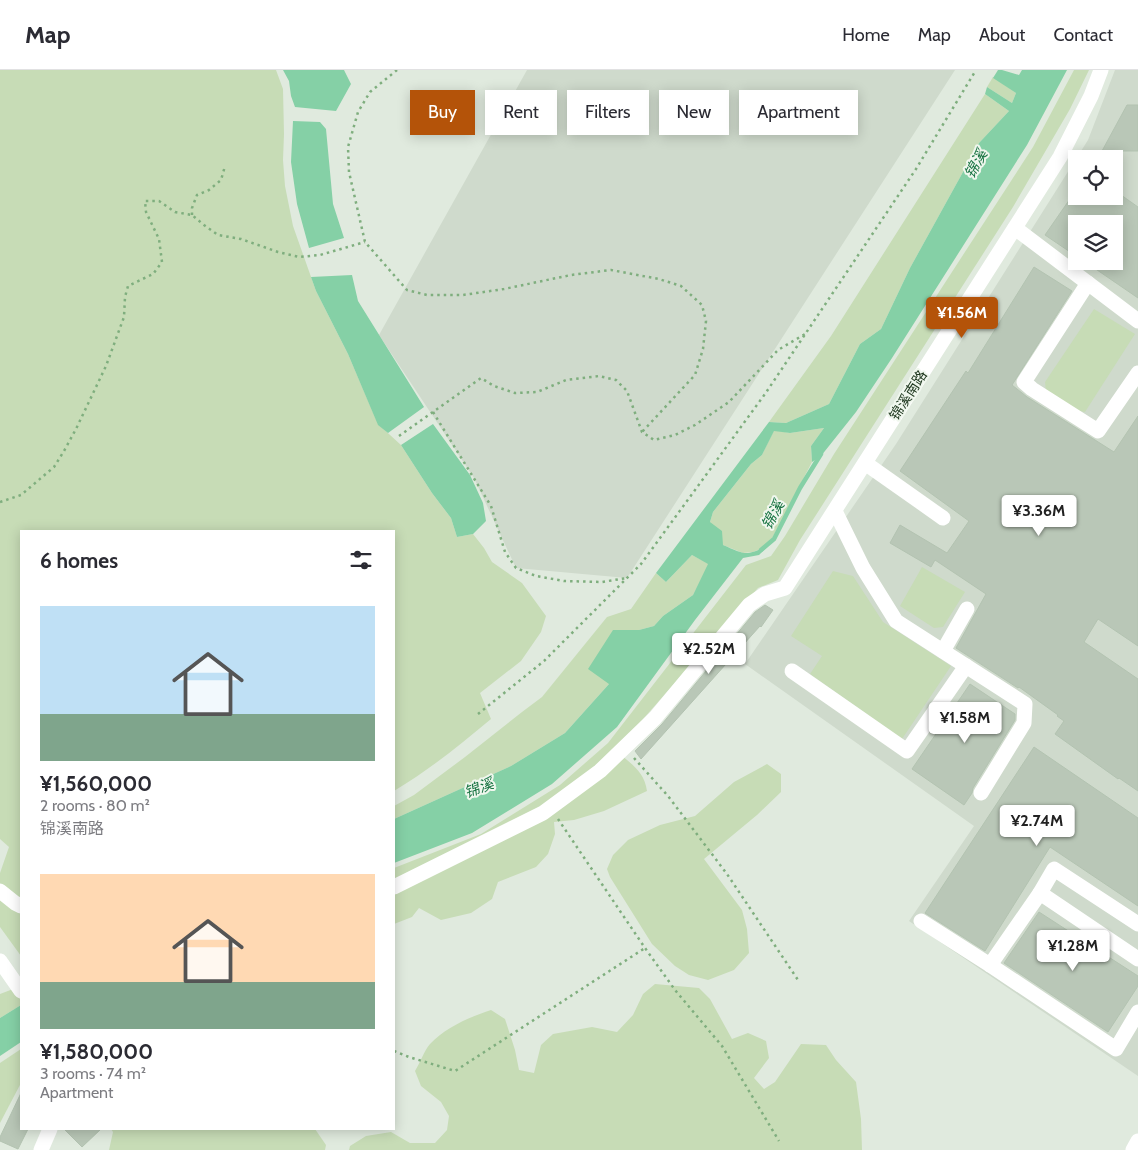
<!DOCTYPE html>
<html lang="en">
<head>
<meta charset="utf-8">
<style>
	body { margin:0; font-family:Cabin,"Noto Sans SC",sans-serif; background:#f7f7f7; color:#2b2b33; height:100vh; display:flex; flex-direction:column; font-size:19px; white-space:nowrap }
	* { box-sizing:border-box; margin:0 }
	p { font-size:16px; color:#7c7c81 }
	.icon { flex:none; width:28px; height:28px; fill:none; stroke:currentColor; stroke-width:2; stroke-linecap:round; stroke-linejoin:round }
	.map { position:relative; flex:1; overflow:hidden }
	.details { position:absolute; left:20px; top:460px; width:375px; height:600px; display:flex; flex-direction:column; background:#fff; border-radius:0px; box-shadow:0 2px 12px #0003 }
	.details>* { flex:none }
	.banner { position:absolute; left:410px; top:20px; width:475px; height:45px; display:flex; gap:10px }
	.tools { position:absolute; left:1068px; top:80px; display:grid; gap:10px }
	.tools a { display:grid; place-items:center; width:55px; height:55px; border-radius:0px; background:#fff; box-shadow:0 2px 12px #0003; font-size:25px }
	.price { position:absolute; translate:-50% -42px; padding:0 11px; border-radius:5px; background:#fff; color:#222; font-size:16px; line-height:32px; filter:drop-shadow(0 1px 2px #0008) }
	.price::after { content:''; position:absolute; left:50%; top:30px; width:15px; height:11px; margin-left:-8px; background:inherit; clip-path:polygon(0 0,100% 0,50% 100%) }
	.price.selected { background:#b45309; color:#fff }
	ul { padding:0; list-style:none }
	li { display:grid; align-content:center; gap:10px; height:265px; padding:0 20px }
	li span { display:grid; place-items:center; height:155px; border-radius:0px; color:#555 }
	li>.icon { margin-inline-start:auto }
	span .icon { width:90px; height:90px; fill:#fffc; stroke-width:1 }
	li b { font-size:21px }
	h2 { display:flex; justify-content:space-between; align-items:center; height:60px; padding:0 20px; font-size:21px }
	.tag { padding:0 18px; border-radius:0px; background:#fff; box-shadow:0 2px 12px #0003; font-size:18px; line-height:45px }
	.tag.selected { background:#b45309; color:#fff }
	header { display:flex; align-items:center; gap:30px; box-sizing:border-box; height:70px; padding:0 25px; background:#fff; border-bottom:1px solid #e1e1e2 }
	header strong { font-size:24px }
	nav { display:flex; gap:28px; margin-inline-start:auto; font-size:18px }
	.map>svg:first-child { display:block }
	.built { fill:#cfdacc; fill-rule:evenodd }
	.green { fill:#c7dcb6 }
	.water { fill:#85d0a6 }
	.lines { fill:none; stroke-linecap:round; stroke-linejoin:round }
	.stream { stroke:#85d0a6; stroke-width:4.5 }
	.building { fill:#b9c7b7; stroke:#b3c3b1 }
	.path { stroke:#7fae7e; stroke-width:2.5; stroke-dasharray:2.5 4; stroke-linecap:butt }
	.minor { stroke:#fff; stroke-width:15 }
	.labels { text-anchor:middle; stroke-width:4; stroke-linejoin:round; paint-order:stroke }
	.street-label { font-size:14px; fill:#203920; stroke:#f0f7ee }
	.water-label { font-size:15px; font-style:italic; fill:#1a7544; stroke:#f0f7ee }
</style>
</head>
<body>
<header>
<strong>Map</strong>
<nav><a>Home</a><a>Map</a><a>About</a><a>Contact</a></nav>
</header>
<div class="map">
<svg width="1138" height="1080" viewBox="0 0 1138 1080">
	<rect width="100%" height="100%" fill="#e0eade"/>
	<g class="built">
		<polygon points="527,0 955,0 627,508 516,498 474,408 379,265"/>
		<path d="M1115 0H1138V1006L909 851 974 756 745 594 896 374 1088 70ZM1076 89H1114V126H1076ZM1076 154H1114V191H1076Z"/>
	</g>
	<g class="green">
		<path d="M0 0H276L283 19 284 64 283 90 285 116 293 156 316 221 348 284 378 354 401 375 432 423 451 448 457 467 473 464 484 478 492 492 522 513 546 546 541 562 521 591 480 623 491 649C460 675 429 700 394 721V461H21V886L0 857V803L9 777 0 769Z"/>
		<path d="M1074 0H1089L1070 39 1013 137 800 470 778 510 758 518 616 680C630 694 644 700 647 721L604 741 574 750 554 752 555 764 548 784 536 797 498 812 492 829 471 843 441 850 419 838 412 847 394 854V798L481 764 560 715 608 673 746 495 771 486 785 466 834 384 1033 77Z"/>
		<polygon points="993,7 1016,23 1012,33 987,17"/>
		<polygon points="985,24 1009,41 979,73 910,198 881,259 860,274 829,334 786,353 769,352 831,266"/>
		<polygon points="1094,239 1135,264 1085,342 1074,340 1046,322 1045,312"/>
		<polygon points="824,358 811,376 812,392 768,476 753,482 743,483 723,475 710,452 713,442 751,394 762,385 774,360 790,363"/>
		<polygon points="692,485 709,494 693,525 663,546 654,556 639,560 613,561 609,614 565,663 511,696 394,749 394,736 414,725 465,687 522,642 542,627 607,547 631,539 656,503 666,512"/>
		<polygon points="922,497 965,522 943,557 934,558 900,536"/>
		<polygon points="833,501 853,506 883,552 951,596 902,669 810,604 822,586 791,566"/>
		<polygon points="767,694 781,704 781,722 757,745 704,789 742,840 747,859 749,883 734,900 708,910 689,905 675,896 652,874 610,807 607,799 613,785 628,770 660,755 695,746 734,712"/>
		<path d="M655 914 699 918 710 929 732 969 748 963 766 971 769 988 754 1008 764 1019 775 1012 801 974 826 975 836 990 856 1012 861 1049 862 1080H349L350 1076 366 1066 391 1062 410 1073H435L447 1060 449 1046 441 1032 421 1016 415 1001C420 993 424 981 430 974 446 957 470 947 491 940L505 949 515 980 519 1000 534 1003 541 975 553 964 592 957 617 962 633 945 643 924Z"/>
		<polygon points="21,916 21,935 0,948 0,924"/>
		<polygon points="21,979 21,1013 0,1053 0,993"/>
		<polygon points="111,1059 315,1059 326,1075 325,1080 109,1080 113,1062"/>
	</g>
	<g class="water">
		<polygon points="283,0 344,0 351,14 336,41 295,37 291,26 289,11"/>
		<path d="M998 0H1002L1019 5 1022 0H1067L1027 75 892 288 856 342 821 386 812 392 811 376 824 358 790 363 774 361 762 385 751 394 713 442 710 452 722 461 723 475C746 485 745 486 768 476L759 485 743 488 695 550 617 657 552 714 472 763 394 793V749L511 696 565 663 609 614 588 599 613 560H639L654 556 663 546 693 525 708 494 692 485 666 512 656 503 769 352 786 353 829 334 860 274 881 259 910 198 979 73 1009 41 985 24 987 17 1012 33 1016 23 993 8Z"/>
		<polygon points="293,51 320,52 326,59 333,134 344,168 309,178 297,134 291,92"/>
		<polygon points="352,205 358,231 424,337 388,363 378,355 348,284 316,221 311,207"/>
		<polygon points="433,354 470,405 483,433 486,451 473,464 457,467 451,448 432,423 401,375"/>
		<polygon points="21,935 21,972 0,986 0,948"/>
	</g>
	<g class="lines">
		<polyline class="stream" points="761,480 774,469 800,418 821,384"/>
	</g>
	<g class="building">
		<polygon points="1127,35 1138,35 1138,81 1102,81"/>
		<polygon points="1114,120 1138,137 1138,228 1084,191 1114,191 1114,154 1076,154 1076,186 1045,165 1072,126 1114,126"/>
		<polygon points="1034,197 1072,221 1012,315 1027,327 1114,382 1138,346 1138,576 1098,549 1084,572 1138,609 1138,721 1119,708 1118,709 1055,664 1064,651 1057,646 1058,645 1019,617 1018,618 956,578 986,524 935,490 931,497 890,473 900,455 947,483 969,451 900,401 966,301 968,303"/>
		<polygon points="765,535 773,540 761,557 760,556 641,689 635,681 662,654 755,542"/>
		<polygon points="970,614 1015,644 1015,650 973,718 972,723 964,735 912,699"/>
		<polygon points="1034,677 1138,748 1138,836 1050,777 985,881 925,843"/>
		<polygon points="1039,842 1138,906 1138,916 1108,962 1004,893"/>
		<polygon points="21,1023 21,1059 28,1059 18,1079 0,1071 0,1067"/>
		<polygon points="64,1059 101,1059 82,1077"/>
	</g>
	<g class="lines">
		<g class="path">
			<polyline points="397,0 370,22 358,42 348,77 349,102 365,172 407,220 427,225 463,225 504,219 571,205 611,200 659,209 681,216 702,235 706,251 703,279 695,305 642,362"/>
			<polyline points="192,145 192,138 197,125 209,120 221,110 225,96"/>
			<polyline points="433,342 491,436 505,482 516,498 536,506 564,511 602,512 627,508"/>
			<polyline points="399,366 481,308 494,316 515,323 537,322 566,310 599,306 616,310 627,321 642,362 654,370 675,365 695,355 729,332 778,280 805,264"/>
			<polyline points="0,432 21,425 54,397 64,381 76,359 106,296 124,247 125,227 128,216 153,204 162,192 159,169 146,142 145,131 159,131 175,142 192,145 204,155 218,165 241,169 278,182 299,187 320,185 365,172"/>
			<polyline points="478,644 544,591 641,494 765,324 916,99 976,0"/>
			<polyline points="634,688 668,726 727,804 798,910"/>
			<polyline points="558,749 645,878 675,920 722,976 779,1071"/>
			<polyline points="394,981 409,987 455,1001 645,878"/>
		</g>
		<g class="minor">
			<polyline points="1015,158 1138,251"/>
			<polyline points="1088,213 1024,312 1032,319 1098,361 1138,303"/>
			<polyline points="865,393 943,448"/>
			<polyline points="835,441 863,498 896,551 1025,634 1024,653 981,723"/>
			<polyline points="943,581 967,539"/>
			<polyline points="792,601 907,681 966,596"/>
			<polyline points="394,817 543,743 600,701 655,648 749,535 765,524 785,518 1060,87 1091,26 1101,0"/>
			<polyline points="0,821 15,833 21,836"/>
			<polyline points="921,851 990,895 1116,979 1138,942"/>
			<polyline points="1138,854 1054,799 1040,823 1138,889"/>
			<polyline points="0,891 21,921"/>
			<polyline points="990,895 1040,823"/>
			<polyline points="41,1080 50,1059"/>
			<polyline points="1133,1080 1138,1071"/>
		</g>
	</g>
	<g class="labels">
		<g class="street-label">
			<text transform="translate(908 325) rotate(-57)" y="5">锦溪南路</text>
		</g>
		<g class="water-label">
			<text transform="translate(976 94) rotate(-61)" y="5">锦溪</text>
			<text transform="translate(773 445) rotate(-62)" y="5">锦溪</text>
			<text transform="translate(479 718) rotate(-21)" y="5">锦溪</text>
		</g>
	</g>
</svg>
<div class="tools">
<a><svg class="icon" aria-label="locate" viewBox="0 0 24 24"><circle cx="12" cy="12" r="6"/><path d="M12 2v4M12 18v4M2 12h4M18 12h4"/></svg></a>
<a><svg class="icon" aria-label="layers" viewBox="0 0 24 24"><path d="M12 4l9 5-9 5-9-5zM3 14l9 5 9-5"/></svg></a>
</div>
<b class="price selected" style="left:962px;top:269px">¥1.56M</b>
<b class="price" style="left:1039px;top:467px">¥3.36M</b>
<b class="price" style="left:709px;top:605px">¥2.52M</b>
<b class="price" style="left:965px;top:674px">¥1.58M</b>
<b class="price" style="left:1037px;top:777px">¥2.74M</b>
<b class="price" style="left:1073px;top:902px">¥1.28M</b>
<div class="banner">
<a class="tag selected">Buy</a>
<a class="tag">Rent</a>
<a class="tag">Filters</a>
<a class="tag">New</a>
<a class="tag">Apartment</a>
</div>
<section class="details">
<h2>6 homes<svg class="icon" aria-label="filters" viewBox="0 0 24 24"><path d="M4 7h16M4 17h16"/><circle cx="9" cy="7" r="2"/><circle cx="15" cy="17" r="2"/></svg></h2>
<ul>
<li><span style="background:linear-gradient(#bfe0f5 70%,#7fa58c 0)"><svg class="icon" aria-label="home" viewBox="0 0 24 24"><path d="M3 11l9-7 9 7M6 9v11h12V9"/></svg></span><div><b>¥1,560,000</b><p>2 rooms · 80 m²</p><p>锦溪南路</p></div></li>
<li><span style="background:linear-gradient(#ffd9b3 70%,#7fa58c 0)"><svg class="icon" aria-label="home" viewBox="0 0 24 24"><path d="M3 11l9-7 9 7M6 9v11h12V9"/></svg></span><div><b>¥1,580,000</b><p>3 rooms · 74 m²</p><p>Apartment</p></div></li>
</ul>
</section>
</div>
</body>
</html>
